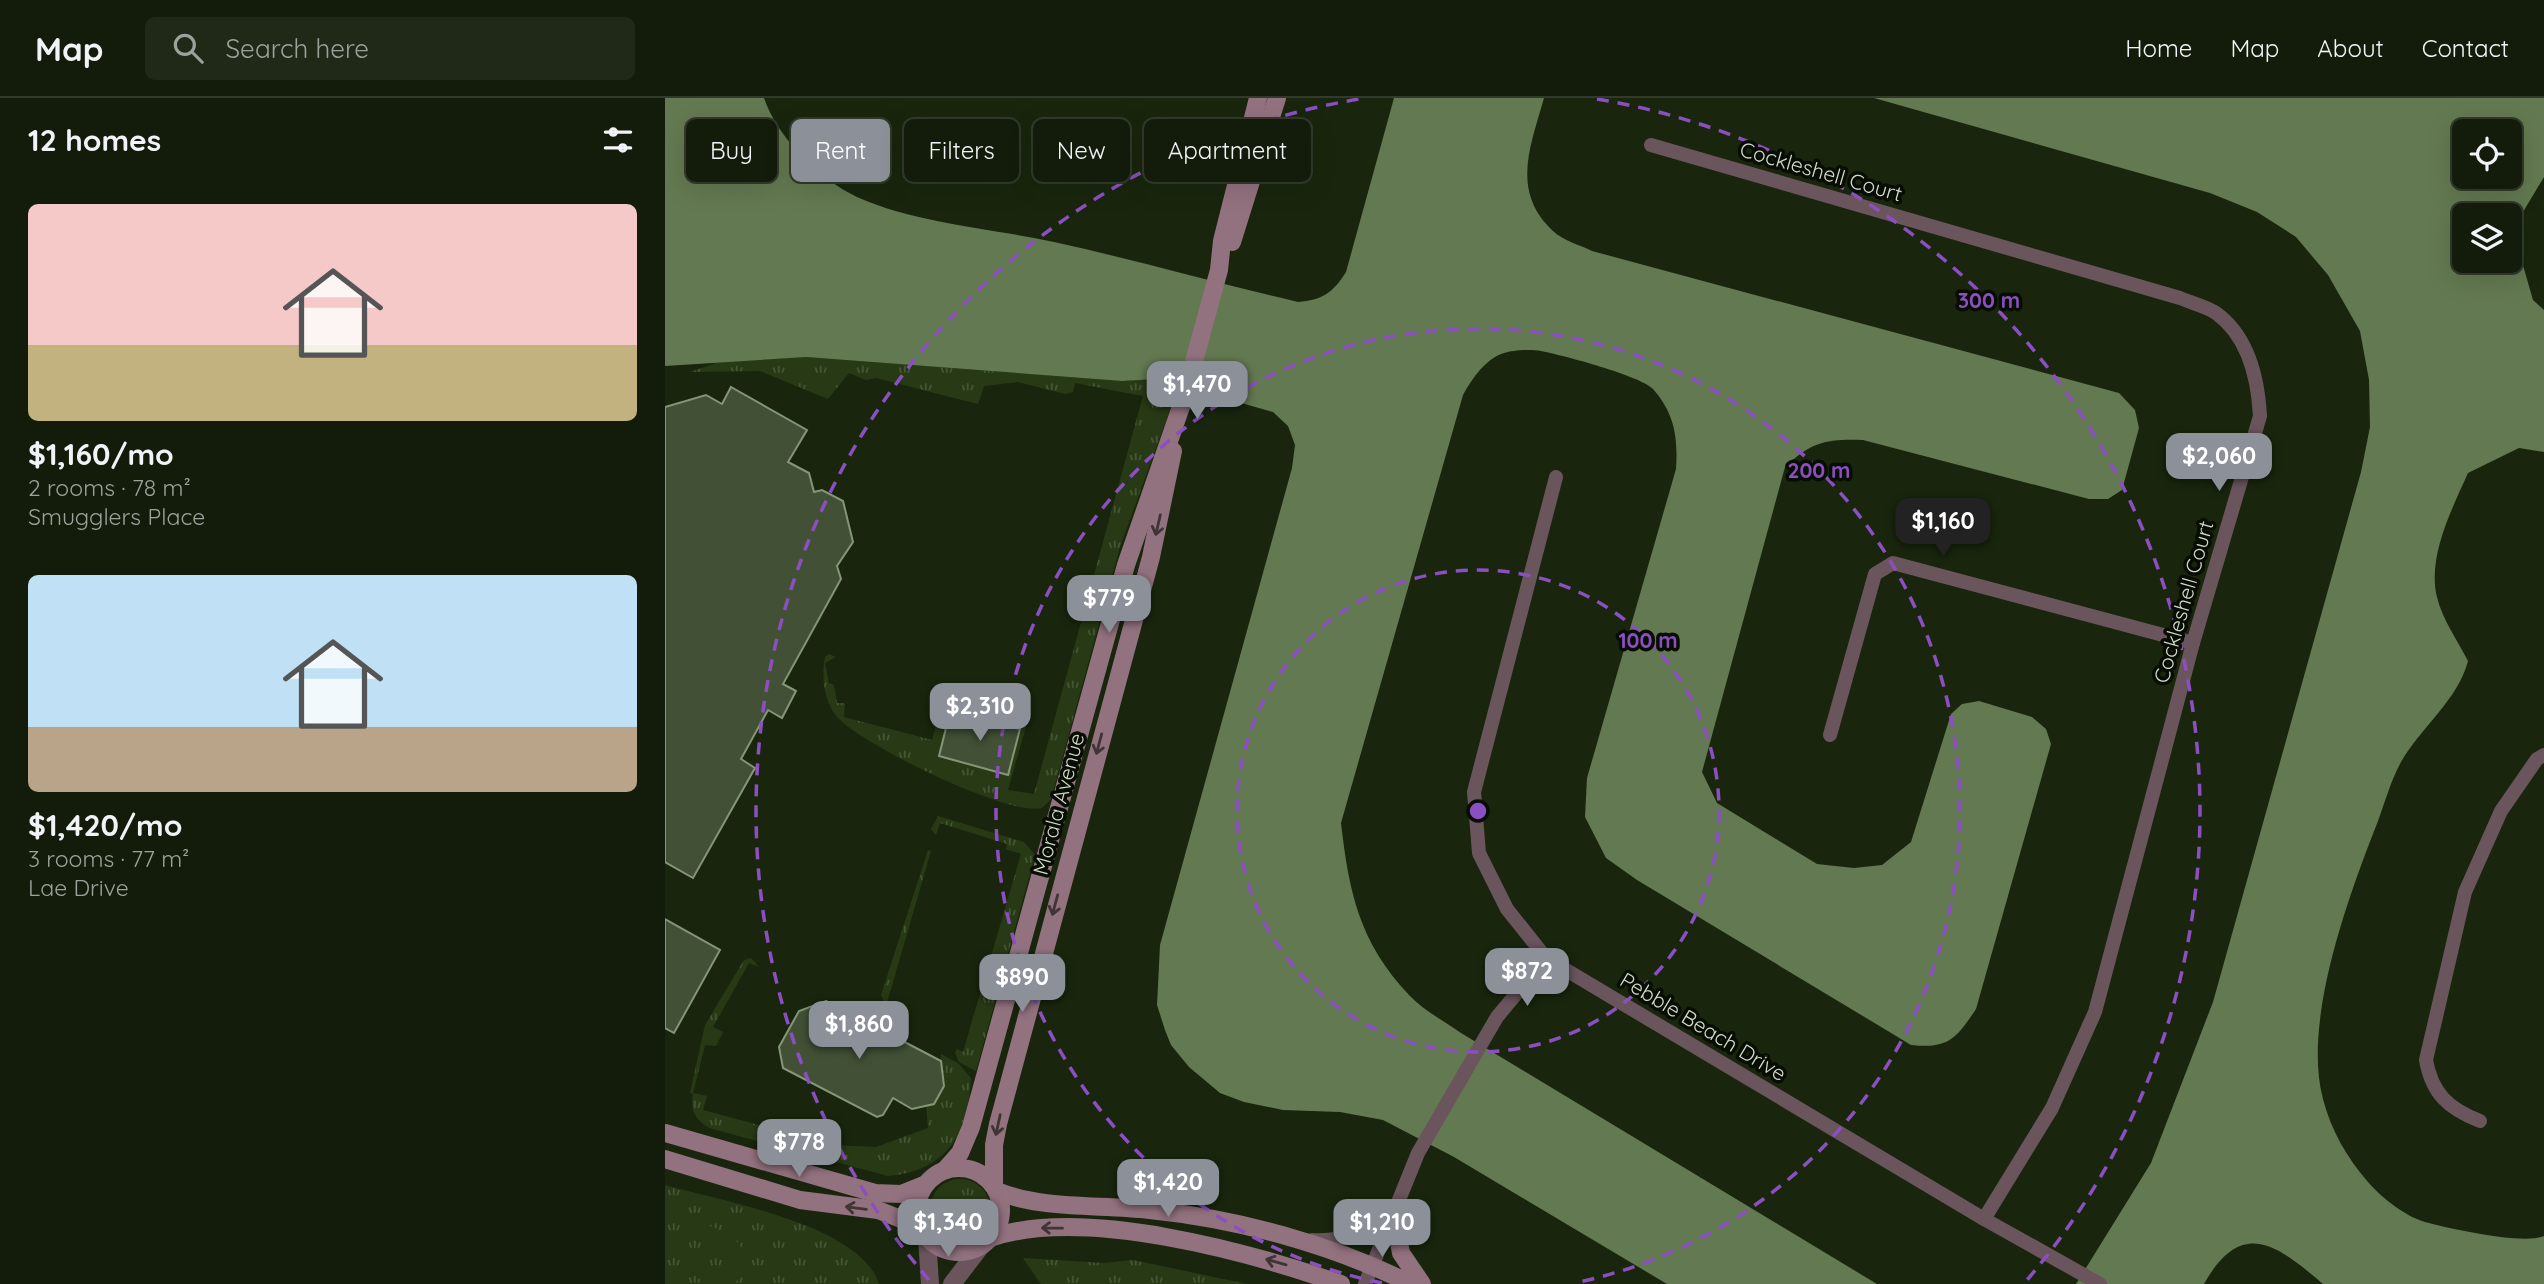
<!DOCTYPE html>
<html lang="en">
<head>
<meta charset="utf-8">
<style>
	body { margin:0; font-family:Quicksand,sans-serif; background:#202918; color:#f1f3f6; height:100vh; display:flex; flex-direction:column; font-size:26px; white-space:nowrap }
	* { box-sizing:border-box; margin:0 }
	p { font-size:23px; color:#9da19c }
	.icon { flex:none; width:38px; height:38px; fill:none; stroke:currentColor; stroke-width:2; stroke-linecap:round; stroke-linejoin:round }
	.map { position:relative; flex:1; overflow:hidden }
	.sheet { display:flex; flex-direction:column; background:#131c0a; width:665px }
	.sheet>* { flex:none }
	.banner { position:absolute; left:21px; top:21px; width:665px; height:63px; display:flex; gap:14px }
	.tools { position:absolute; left:1787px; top:21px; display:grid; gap:14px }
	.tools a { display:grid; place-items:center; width:70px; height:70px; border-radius:10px; background:#131c0a; box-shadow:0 7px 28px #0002,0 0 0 2px #323a2b; font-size:35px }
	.price { position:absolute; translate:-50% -60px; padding:0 16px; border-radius:14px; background:#8c9099; color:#fff; font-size:23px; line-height:46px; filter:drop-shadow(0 2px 4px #0008) }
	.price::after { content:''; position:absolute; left:50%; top:42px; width:21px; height:16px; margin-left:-10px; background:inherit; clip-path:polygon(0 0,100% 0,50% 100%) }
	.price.current { background:#222; color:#fff }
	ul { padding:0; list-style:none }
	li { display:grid; align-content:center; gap:14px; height:371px; padding:0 28px }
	li span { display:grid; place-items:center; height:217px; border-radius:10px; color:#555 }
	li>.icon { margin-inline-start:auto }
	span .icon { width:126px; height:126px; fill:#fffc; stroke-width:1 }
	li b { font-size:30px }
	h2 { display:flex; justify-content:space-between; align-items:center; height:84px; padding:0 28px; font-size:30px }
	.tag { padding:0 24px; border-radius:10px; background:#131c0a; box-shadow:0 7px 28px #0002,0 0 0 2px #323a2b; font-size:24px; line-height:63px }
	.tag.current { background:#8c9099; color:#fff }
	header { display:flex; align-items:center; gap:42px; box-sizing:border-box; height:98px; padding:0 35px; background:#131c0a; border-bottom:2px solid #323a2b }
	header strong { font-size:33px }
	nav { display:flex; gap:38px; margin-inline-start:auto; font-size:24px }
	.search { width:490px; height:63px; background:#202918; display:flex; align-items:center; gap:18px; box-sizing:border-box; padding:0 24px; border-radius:10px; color:#9da19c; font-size:26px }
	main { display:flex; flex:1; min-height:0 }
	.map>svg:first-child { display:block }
	.grass { fill:url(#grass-tufts) }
	.garden { fill:#273a15; fill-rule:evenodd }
	.water { fill:#637951; fill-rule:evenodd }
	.building { fill:#425136; stroke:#859678; stroke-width:2 }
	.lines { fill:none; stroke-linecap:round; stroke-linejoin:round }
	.minor { stroke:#6a555d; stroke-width:14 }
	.tertiary { stroke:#6a555d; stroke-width:18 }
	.secondary { stroke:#93727f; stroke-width:18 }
	.oneway { stroke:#403535 }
	.ring { fill:none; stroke:#8c4fc1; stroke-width:3.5; stroke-dasharray:12 9 }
	.labels { text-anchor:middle; stroke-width:7; stroke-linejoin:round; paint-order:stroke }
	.street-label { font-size:21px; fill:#d2dbcb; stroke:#080d04 }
	.centre { fill:#8c4fc1; stroke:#080d04; stroke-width:3.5 }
	.ring-label { font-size:21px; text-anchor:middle; font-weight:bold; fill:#8c4fc1; stroke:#080d04; stroke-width:7; stroke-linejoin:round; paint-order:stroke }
</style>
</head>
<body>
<header>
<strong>Map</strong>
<div class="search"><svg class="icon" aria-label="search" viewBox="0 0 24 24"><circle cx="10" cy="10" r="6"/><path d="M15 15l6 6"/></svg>Search here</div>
<nav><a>Home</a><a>Map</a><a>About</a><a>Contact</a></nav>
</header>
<main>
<section class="sheet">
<h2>12 homes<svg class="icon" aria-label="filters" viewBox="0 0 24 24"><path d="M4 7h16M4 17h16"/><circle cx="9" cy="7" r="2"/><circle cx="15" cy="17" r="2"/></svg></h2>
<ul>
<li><span style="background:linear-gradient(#f6c9c9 65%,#c2b280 0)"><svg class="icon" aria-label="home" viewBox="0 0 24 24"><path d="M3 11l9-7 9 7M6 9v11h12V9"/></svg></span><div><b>$1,160/mo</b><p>2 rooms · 78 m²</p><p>Smugglers Place</p></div></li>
<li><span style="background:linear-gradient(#bfe0f5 70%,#b9a48a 0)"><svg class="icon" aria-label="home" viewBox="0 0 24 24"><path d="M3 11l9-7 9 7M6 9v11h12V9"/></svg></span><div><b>$1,420/mo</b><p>3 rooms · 77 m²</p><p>Lae Drive</p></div></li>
</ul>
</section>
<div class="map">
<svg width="1879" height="1186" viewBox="0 0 1879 1186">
	<defs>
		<pattern id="grass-tufts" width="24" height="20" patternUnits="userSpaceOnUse" patternTransform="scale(1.75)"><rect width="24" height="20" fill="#273a15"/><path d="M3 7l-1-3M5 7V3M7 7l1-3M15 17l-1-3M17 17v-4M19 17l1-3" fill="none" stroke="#455636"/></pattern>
	</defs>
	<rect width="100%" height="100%" fill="#19260d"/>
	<g class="grass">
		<path d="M141 259 457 283 492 281 514 287 455 449 386 701 377 710C343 719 197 646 173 620 159 604 156 579 160 559L164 556 171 559 160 565 164 585 169 587 172 605H180L179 619 267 642 271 628 281 630 274 658 343 677 358 624 362 625 343 692 369 696 478 298 410 285 408 294 400 296 353 284 319 288 313 306 211 280 201 282 184 275 163 301 95 273 25 274 54 264Z"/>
		<polygon points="273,718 359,744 370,757 311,973 294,964 290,955 292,951 298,954 356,756 341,751 342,746 275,725 271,737 266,731"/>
		<polygon points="263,752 266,753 221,908 216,897"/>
		<path d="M86 860 94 869 84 865 48 929 58 934 51 948 40 947 28 995 42 998 38 1012 168 1047 211 1049 263 1030 261 1005 268 1007 279 988 276 956 294 966 306 980C303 1036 282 1073 223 1078L44 1030C30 1021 25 1013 28 996L25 995 40 927 79 862Z"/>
		<circle cx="295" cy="1111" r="30"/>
		<path d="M0 1087C55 1103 195 1126 214 1186H0Z"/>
		<polygon points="358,1160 439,1165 468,1162 582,1186 376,1186"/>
	</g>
	<path class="garden" d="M31 1125C52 1127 80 1142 82 1164L70 1186C63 1186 54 1186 47 1186 18 1181 0 1136 31 1125ZM34 1133 71 1155 73 1169 68 1176 51 1179 19 1159V1143L25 1135Z"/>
	<g class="water">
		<path d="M0 0H99C112 39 154 81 192 99 253 126 325 130 389 144 471 162 551 185 633 204 657 202 668 195 681 174L729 0H879C866 47 845 93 888 133 897 142 915 147 927 153L1454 295 1470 312 1474 330 1457 392 1443 401H1424L1198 342C1163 341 1147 343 1120 369L1037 674 1052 705 1152 766 1189 770 1217 767 1246 744 1286 616 1297 606 1314 603 1367 619 1381 631 1386 646 1311 911C1291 941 1283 951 1246 947L972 782 941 760 920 719 922 680 1011 371C1013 340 1010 316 988 291 976 278 897 257 876 253 867 251 848 252 839 255 820 261 807 281 798 297L676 725C684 794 694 844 744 897 758 912 779 923 796 935L1212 1186H1002L789 1059 718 1022 675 1014 618 1012 579 1004 555 995 524 969 506 947 500 932 492 907 495 847 627 370 630 347 623 328 608 314 492 281 457 283 141 259 0 268Z"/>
		<path d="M1209 0H1879V79L1855 119 1853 150 1868 202 1879 212V354L1854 350 1803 375C1787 411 1762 459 1772 499 1777 521 1793 543 1803 563 1793 602 1756 629 1736 664 1726 682 1720 704 1713 723 1684 797 1637 923 1658 1001 1666 1032 1682 1060 1703 1084 1718 1101 1742 1120 1764 1125 1786 1131 1860 1147 1879 1138V1186H1658C1612 1147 1577 1119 1539 1186H1411L1486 1065 1548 904 1696 374 1705 329 1704 282 1695 233 1663 177 1631 139 1592 114 1545 95ZM1799 33H1844V79H1799ZM1799 117H1844V163H1799Z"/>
	</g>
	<g class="building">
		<polygon points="66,289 142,332 123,364 144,375 149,394 157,392 178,403 188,444 172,468 176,481 118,586 131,593 117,620 103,612 76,661 90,670 28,780 0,764 0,309 41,297 57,306"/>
		<polygon points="285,614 355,631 343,677 274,658"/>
		<polygon points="0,821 55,852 9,935 0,930"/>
		<polygon points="161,903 276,963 279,988 269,1006 247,1011 228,1000 218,1017 212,1019 118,970 114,949 134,913"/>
	</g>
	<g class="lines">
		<g class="minor">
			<path d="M986 47 1515 200C1526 205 1541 208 1551 215 1583 238 1593 281 1595 318L1528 545 1430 914 1387 1010 1319 1121"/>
			<polyline points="891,379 809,694 814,755 842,811 881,860 1319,1121 1435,1186"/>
			<polyline points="1165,637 1210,476 1228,465 1528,545"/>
			<path d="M1815 1023C1784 1011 1767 996 1761 962L1800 794 1836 713 1872 661 1879 657"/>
			<path d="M647 1142C681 1144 701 1133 727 1113"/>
			<polyline points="700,1186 753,1055 832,919 881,860"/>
		</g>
		<g class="tertiary">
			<polyline points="262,1139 265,1186"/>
			<polyline points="287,1186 316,1148"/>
		</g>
		<g class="secondary">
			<polyline points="567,144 612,0"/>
			<polyline points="0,1035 210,1095 236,1096 261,1086"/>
			<polyline points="0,1061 135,1102 213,1112 256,1129"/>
			<circle cx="294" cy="1112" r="42"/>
			<polyline points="280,1072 295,1055 306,1029 461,467 519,300 554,172 557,143 593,0"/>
			<polyline points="329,1089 329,1047 333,1026 486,459 508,353"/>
			<path d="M332 1093C378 1112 435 1106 485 1112 573 1121 666 1146 746 1186"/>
			<polyline points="728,1113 736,1155 757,1186"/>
			<path d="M325 1140C419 1108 584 1154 676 1186"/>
		</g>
	</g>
	<defs><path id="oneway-shaft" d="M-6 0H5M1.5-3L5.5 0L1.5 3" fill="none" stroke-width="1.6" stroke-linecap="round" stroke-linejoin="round" transform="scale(1.75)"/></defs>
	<g class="oneway">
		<use href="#oneway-shaft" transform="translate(493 427) rotate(103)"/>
		<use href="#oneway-shaft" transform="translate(434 646) rotate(105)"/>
		<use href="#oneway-shaft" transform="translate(390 807) rotate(105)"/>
		<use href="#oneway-shaft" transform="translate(333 1027) rotate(102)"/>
		<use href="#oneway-shaft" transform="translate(191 1110) rotate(-173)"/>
		<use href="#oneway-shaft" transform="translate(387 1130) rotate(-179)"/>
		<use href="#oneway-shaft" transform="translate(611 1164) rotate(-164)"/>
	</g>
	<g class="ring">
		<circle cx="813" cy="713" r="241"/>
		<path d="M717 1185A482 482 0 1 1 909 1185"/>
		<path d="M264 1182A722 722 0 0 1 694 1M932 1A722 722 0 0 1 1362 1182"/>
	</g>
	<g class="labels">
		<g class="street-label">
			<text transform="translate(1156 74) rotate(16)" y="7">Cockleshell Court</text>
			<text transform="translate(1519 504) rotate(-74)" y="7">Cockleshell Court</text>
			<text transform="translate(394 706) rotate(-75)" y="7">Morala Avenue</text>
			<text transform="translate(1038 929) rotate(31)" y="7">Pebble Beach Drive</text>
		</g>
	</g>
	<circle cx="813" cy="713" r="10" class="centre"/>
	<g class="ring-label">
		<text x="1324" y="210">300 m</text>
		<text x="1154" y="380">200 m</text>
		<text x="983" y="550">100 m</text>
	</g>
</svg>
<div class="tools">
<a><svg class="icon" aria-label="locate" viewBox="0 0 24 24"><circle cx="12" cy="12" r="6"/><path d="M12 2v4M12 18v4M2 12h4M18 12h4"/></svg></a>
<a><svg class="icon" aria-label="layers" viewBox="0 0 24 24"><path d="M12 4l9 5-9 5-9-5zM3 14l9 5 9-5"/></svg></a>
</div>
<b class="price" style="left:532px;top:323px">$1,470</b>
<b class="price" style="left:1554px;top:395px">$2,060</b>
<b class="price current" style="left:1278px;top:460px">$1,160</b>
<b class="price" style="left:444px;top:537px">$779</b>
<b class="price" style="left:315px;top:645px">$2,310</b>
<b class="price" style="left:862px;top:910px">$872</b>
<b class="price" style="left:357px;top:916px">$890</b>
<b class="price" style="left:194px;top:963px">$1,860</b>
<b class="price" style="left:134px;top:1081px">$778</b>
<b class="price" style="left:503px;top:1121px">$1,420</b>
<b class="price" style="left:283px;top:1161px">$1,340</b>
<b class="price" style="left:717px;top:1161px">$1,210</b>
<div class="banner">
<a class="tag">Buy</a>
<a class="tag current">Rent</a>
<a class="tag">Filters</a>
<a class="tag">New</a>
<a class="tag">Apartment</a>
</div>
</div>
</main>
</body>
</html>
